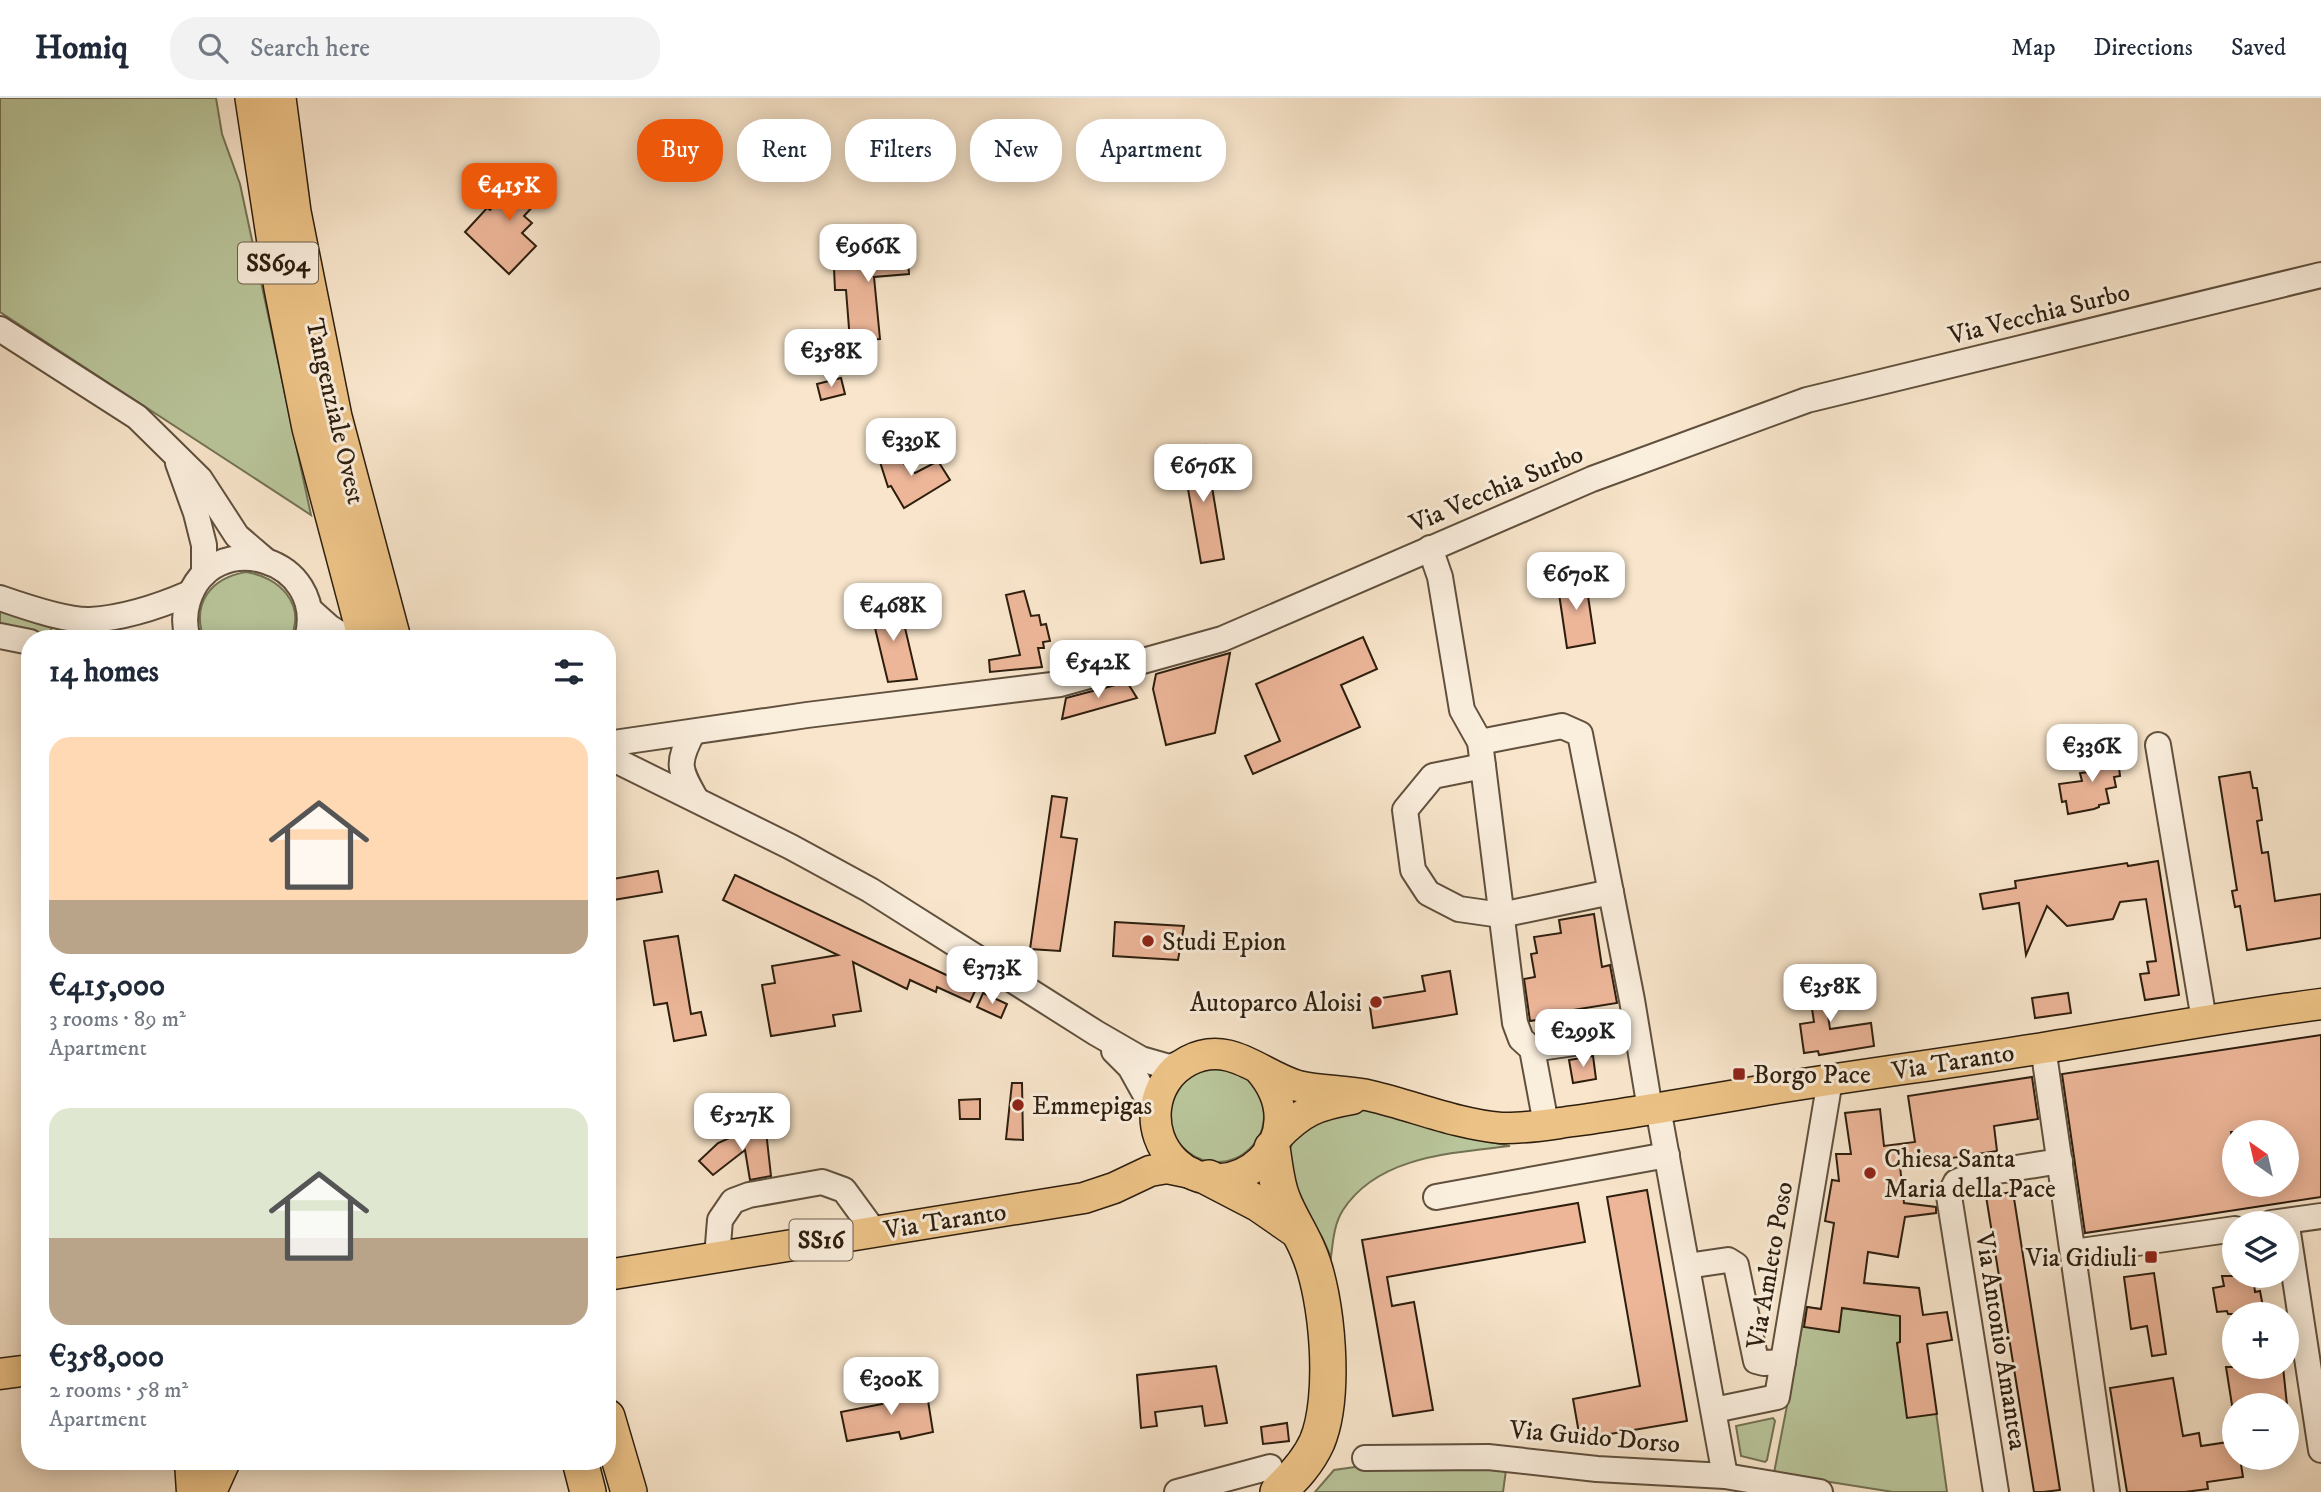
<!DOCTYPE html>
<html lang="en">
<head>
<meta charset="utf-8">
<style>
	body { margin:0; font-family:"IM FELL DW Pica",serif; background:#f2f2f3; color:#1f2937; height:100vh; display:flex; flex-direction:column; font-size:26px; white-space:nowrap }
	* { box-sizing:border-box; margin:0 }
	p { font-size:23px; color:#747a83 }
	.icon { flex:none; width:38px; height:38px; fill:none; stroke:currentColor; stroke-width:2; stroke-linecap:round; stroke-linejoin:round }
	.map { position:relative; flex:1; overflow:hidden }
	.details { position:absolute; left:21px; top:532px; width:595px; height:840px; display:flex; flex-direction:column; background:#fff; border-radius:28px; box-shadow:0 4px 18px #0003 }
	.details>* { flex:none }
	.guide { position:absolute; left:637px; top:21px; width:665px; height:63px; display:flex; gap:14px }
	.needle { width:46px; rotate:326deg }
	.controls { position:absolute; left:2222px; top:1022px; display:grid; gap:14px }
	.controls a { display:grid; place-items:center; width:77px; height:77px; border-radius:50%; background:#fff; box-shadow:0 4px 18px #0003; font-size:35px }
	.price { position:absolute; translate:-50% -60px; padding:0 16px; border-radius:14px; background:#fff; color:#222; font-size:23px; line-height:46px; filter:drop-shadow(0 2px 4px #0008) }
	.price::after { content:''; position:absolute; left:50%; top:42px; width:21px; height:16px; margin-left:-10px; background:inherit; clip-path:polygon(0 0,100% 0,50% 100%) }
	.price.selected { background:#ea580c; color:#fff }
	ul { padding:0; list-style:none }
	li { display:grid; align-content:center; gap:14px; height:371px; padding:0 28px }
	li span { display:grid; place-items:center; height:217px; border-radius:21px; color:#555 }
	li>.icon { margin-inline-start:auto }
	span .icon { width:126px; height:126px; fill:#fffc; stroke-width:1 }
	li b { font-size:30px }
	h2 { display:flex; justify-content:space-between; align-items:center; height:84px; padding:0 28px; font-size:30px }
	.pill { padding:0 24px; border-radius:28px; background:#fff; box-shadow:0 4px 18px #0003; font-size:24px; line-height:63px }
	.pill.selected { background:#ea580c; color:#fff }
	header { display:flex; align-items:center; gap:42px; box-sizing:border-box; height:98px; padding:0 35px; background:#fff; border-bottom:2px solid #e0e1e3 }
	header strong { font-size:33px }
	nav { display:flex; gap:38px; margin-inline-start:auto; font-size:24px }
	.search { width:490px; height:63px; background:#f2f2f3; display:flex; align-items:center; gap:18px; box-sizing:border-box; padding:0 24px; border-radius:28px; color:#747a83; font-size:26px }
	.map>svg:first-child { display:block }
	.green { fill:#b9c59a; stroke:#737254; stroke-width:2 }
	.building { fill:#edb699; stroke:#2d1e0e; stroke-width:2; fill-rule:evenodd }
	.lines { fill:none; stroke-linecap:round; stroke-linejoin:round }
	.minor-casing { stroke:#60503d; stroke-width:28 }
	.major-casing { stroke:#2d1e0e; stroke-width:33 }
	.highway-casing { stroke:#2d1e0e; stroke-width:38 }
	.minor { stroke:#faeedd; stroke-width:24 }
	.major { stroke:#ecc286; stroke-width:30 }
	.highway { stroke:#ecc286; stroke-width:35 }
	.poi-dot { fill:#8f2418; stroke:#faeedd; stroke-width:2.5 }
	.labels { text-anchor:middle; stroke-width:6; stroke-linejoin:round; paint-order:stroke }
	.shield { fill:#faeedd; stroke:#6a5c4c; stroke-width:2 }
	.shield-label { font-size:24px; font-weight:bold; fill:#2d1e0e }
	.street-label { font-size:26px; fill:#2d1e0e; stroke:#faeedd }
	.poi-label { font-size:26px; fill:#2d1e0e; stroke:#faeedd; text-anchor:start }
</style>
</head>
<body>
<header>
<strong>Homiq</strong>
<div class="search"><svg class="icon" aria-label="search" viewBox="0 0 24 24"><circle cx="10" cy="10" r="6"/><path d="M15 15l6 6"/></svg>Search here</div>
<nav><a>Map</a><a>Directions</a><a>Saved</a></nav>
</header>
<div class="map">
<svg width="2321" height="1394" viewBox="0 0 2321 1394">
	<rect width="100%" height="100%" fill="#f8e5cb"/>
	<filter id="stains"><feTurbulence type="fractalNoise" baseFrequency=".00286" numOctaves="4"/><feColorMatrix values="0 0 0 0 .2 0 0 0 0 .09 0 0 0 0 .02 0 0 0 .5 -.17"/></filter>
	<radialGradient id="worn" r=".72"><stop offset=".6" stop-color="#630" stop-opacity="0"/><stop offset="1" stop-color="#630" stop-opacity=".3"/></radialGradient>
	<g class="green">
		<polygon points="0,0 216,0 222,36 240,86 311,417 0,214"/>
		<path d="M246 474C279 479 307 506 290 541H204C191 505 211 480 246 474Z"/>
		<polygon points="0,513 48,524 52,529 50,535 44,538 0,527"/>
		<circle cx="1217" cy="1017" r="47"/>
		<path d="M1366 1010 1447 1035 1510 1048C1452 1055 1378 1058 1343 1112 1334 1126 1333 1143 1331 1159L1322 1139 1300 1107 1285 1064 1296 1036 1304 1025Z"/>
		<polygon points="1893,1188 1919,1190 1947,1394 1893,1394 1774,1375 1806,1209 1820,1211 1822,1208 1890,1216"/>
		<polygon points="1773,1320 1775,1323 1767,1362 1765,1364 1741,1358 1736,1328"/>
		<polygon points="1362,1368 1506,1372 1503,1394 1315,1394 1334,1372"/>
	</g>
	<g class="building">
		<polygon points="527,72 549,91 524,118 532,125 522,135 536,148 509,176 465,134 487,110 490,112"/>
		<polygon points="907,146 909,176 874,179 880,241 850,243 846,192 835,192 834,170 844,169 843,151"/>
		<polygon points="841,280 845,296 821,302 817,286"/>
		<polygon points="1205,347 1224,461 1201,465 1181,351"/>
		<polygon points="899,351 903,365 915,375 938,363 950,382 904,410 891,388 888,389 880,364 885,364 884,354"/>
		<polygon points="1585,478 1595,545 1567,550 1557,482"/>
		<polygon points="1024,493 1031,518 1039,517 1041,527 1046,526 1050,543 1043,544 1044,550 1038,550 1042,569 990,574 989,562 1020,557 1006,497"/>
		<polygon points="888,501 892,518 902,517 917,581 888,584 869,505"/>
		<polygon points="1363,539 1377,571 1341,587 1360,629 1253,676 1245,658 1280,643 1256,586"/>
		<polygon points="1230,555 1215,635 1166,647 1153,591 1156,576"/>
		<polygon points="1127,584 1137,600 1062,621 1066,600"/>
		<polygon points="2117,653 2120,678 2114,679 2116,689 2106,691 2109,705 2099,707 2099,709 2094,711 2068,716 2066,703 2062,704 2059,686 2082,683 2080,675 2089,674 2087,658"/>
		<polygon points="2250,674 2253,690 2257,690 2262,722 2257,723 2262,755 2268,754 2275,803 2321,796 2321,840 2247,852 2240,808 2235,809 2232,793 2237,792 2219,679"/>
		<polygon points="1052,698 1067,700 1061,739 1077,741 1060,853 1030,851"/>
		<polygon points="2158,763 2179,897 2145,902 2140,876 2149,875 2147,864 2156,863 2146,801 2120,804 2113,821 2067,828 2047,808 2026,857 2019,805 1983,811 1980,796 2016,790 2015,783 2127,765 2128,768"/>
		<polygon points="658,773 662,794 607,803 607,782"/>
		<polygon points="735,777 976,891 970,904 937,889 936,894 910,882 907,891 853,864 861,913 833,917 835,928 771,938 762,887 775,885 772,868 838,857 723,802"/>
		<polygon points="1594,816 1602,869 1610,867 1617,905 1554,915 1555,919 1530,923 1524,881 1535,879 1531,856 1537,855 1534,839 1561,835 1559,822"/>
		<polygon points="1115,824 1184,828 1178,862 1113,858"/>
		<polygon points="678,838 691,916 701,914 706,937 674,943 667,905 654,907 644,843"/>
		<polygon points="1821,868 1830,931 1871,925 1874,948 1819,957 1818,953 1804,955 1800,926 1814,924 1806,870"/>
		<polygon points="1450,873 1457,916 1373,930 1369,902 1425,893 1422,878"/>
		<polygon points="1868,874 1871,900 1856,902 1853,877"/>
		<polygon points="983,895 1007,906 1001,920 977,909"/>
		<polygon points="2068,895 2071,915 2035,920 2032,900"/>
		<path d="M2321 937V1099L2085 1135 2062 976ZM2231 1034H2287V1087H2235V1059Z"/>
		<polygon points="1593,958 1596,981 1573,985 1569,962"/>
		<polygon points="2032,979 2038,1021 1994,1028 1997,1053 1900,1068 1904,1105 1936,1109 1936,1115 1905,1119 1898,1159 1868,1154 1864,1185 1919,1190 1923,1217 1947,1214 1952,1242 1927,1246 1937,1316 1907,1320 1897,1245 1900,1244 1900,1218 1842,1210 1839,1234 1804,1229 1807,1209 1821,1211 1834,1125 1825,1123 1832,1082 1839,1083 1836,1056 1851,1056 1845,1015 1880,1011 1884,1048 1915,1044 1908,998"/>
		<polygon points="1012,985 1022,985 1023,1042 1006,1041"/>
		<polygon points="980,1001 980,1021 960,1021 959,1002"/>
		<polygon points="765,1024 771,1078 750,1082 745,1052 713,1077 699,1063 718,1045"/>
		<polygon points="1647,1092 1687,1323 1580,1341 1573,1301 1640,1288 1607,1099"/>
		<polygon points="2013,1094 2060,1392 2043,1394 2034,1394 1986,1098"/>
		<polygon points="1578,1105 1585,1144 1387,1179 1392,1208 1414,1204 1433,1312 1393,1318 1362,1142"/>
		<polygon points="2154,1175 2166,1256 2152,1258 2147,1228 2131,1231 2124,1179"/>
		<polygon points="2222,1178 2253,1178 2255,1194 2260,1193 2264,1214 2251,1216 2228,1216 2227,1213 2217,1214 2213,1190 2224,1188"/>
		<polygon points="1216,1268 1227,1325 1205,1328 1202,1308 1155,1314 1157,1328 1141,1330 1137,1277"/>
		<polygon points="2226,1269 2283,1269 2287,1307 2232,1307"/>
		<polygon points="2173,1280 2183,1338 2199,1335 2201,1348 2235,1343 2235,1360 2240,1360 2243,1379 2207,1384 2208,1391 2185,1394 2127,1394 2110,1290"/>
		<polygon points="926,1290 933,1334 901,1341 899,1334 847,1343 841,1314 882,1306 880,1298"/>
		<polygon points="1287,1325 1289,1343 1263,1346 1261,1329"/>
	</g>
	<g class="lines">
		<defs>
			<g id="minor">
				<polyline points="0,231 137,319 200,381 237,438 265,462"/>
				<polyline points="178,365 196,415 204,447 204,476"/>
				<polyline points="1430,450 1440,479 1462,612 1480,644 1515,925 1521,941 1532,951 1546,1026"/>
				<path d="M0 500C23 508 66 523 90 522 123 520 160 508 190 495"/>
				<polyline points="310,512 329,529 348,541"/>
				<polyline points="0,538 30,544"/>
				<path d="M188 541C184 528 184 516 188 503 211 427 329 459 307 541"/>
				<path d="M693 634C676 666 679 671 696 701"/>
				<polyline points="1480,644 1562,628 1580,636 1632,902 1650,1011"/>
				<polyline points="607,646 807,617 1060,586 1222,541 1592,381 1807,302 2321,177"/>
				<polyline points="2158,647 2204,922"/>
				<polyline points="607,658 791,749 870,792 1096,935 1141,961 1169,969 1188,963"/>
				<polyline points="1483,668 1433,678 1405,712 1413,772 1428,795 1459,811 1501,817 1611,794"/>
				<polyline points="2043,949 2107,1394"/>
				<polyline points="1532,951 1637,936"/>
				<polyline points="1114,953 1130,969 1155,1014"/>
				<polyline points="1658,1010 1725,1378"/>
				<polyline points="1436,1099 1667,1057"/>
				<polyline points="2271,1125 2321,1118"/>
				<polyline points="2287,1128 2321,1352"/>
				<polyline points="2074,1154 2235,1131"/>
				<polyline points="717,1159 720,1122 733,1103 749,1097 822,1084 844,1092 874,1133"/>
				<polyline points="1687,1168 1728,1162 1736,1167 1756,1263 1764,1265 1783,1264"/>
				<polyline points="1714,1312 1777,1299 1830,982"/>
				<polyline points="1365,1360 1488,1359 1597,1371 1725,1378 1820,1394"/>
				<polyline points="1177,1394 1270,1369"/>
				<polyline points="1996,1394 1949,1098 1956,1084 1973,1077 2060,1063"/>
			</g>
			<g id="major">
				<path d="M1258 970C1322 1041 1229 1116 1175 1064 1145 1035 1150 983 1188 963 1230 941 1260 977 1298 988 1322 994 1347 992 1371 998 1414 1008 1456 1026 1501 1030 1524 1031 1551 1026 1574 1023 1638 1014 1701 1003 1765 992 1857 977 1950 965 2043 950 2136 935 2228 918 2321 906"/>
				<path d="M1277 1039C1302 1013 1317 1007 1352 1001"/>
				<polyline points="607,1177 1084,1100 1114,1090 1150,1073 1167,1070 1191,1075"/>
				<polyline points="0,1276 30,1272"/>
				<polyline points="190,1363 192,1394"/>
				<polyline points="211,1394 225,1363"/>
			</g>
			<g id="highway">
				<polyline points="253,0 282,190 310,330 366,541"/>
				<polyline points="278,0 293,114 334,319 393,541"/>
				<path d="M1272 1050C1275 1067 1276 1086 1283 1102 1290 1120 1302 1137 1309 1155 1328 1200 1336 1299 1317 1344 1308 1364 1294 1379 1278 1394"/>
				<polyline points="1209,1080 1259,1106 1298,1133"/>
				<polyline points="607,1319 629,1394"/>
				<polyline points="580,1363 588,1394"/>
			</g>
		</defs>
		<use href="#minor" class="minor-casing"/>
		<use href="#major" class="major-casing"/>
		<use href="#highway" class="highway-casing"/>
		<use href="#minor" class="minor"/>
		<use href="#major" class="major"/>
		<use href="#highway" class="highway"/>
	</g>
	<g class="poi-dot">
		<circle cx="1148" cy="843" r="7"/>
		<circle cx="1376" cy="904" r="7"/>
		<rect x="1732" y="969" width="14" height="14" rx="3.5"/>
		<circle cx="1018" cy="1007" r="7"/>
		<circle cx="1870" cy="1075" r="7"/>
		<rect x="2144" y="1152" width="14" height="14" rx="3.5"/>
	</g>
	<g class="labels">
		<g class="shield">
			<rect x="238" y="144.5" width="80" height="41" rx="5"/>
			<rect x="789.5" y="1121.5" width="63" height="41" rx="5"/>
		</g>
		<g class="shield-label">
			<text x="278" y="173">SS694</text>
			<text x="821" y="1150">SS16</text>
		</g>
		<g class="street-label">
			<text transform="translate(2039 215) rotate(-14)" y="9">Via Vecchia Surbo</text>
			<text transform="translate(336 313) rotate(77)" y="9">Tangenziale Ovest</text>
			<text transform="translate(1496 390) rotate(-23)" y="9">Via Vecchia Surbo</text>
			<text transform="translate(1953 963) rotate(-9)" y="9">Via Taranto</text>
			<text transform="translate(945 1122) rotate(-9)" y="9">Via Taranto</text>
			<text transform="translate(1769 1167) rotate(-80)" y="9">Via Amleto Poso</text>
			<text transform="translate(2002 1243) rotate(81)" y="9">Via Antonio Amantea</text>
			<text transform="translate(1595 1338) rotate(5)" y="9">Via Guido Dorso</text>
		</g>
		<g class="poi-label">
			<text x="1162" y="852">Studi Epion</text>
			<text x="1362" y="913" text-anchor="end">Autoparco Aloisi</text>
			<text x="1753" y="985">Borgo Pace</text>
			<text x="1032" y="1016">Emmepigas</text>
			<text x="1884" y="1069">Chiesa Santa<tspan x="1884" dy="30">Maria della Pace</tspan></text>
			<text x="2137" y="1168" text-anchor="end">Via Gidiuli</text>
		</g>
	</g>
	<rect width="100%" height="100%" filter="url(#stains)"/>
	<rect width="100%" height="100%" fill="url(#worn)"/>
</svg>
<div class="controls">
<a><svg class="needle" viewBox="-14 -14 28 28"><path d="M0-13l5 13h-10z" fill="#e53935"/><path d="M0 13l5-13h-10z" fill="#747a83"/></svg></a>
<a><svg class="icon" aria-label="layers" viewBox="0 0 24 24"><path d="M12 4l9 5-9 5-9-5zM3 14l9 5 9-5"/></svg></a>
<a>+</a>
<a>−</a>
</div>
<b class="price selected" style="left:509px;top:125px">€415K</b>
<b class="price" style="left:868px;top:186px">€966K</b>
<b class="price" style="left:831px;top:291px">€358K</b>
<b class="price" style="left:911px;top:380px">€339K</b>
<b class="price" style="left:1203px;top:406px">€676K</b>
<b class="price" style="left:1576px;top:514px">€670K</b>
<b class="price" style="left:893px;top:545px">€468K</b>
<b class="price" style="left:1098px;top:602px">€542K</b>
<b class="price" style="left:2092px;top:686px">€336K</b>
<b class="price" style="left:992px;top:908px">€373K</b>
<b class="price" style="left:1830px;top:926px">€358K</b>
<b class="price" style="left:1583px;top:971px">€299K</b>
<b class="price" style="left:742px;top:1055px">€527K</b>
<b class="price" style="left:891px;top:1319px">€300K</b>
<div class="guide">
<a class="pill selected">Buy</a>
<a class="pill">Rent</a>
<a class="pill">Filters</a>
<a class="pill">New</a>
<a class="pill">Apartment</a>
</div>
<section class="details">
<h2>14 homes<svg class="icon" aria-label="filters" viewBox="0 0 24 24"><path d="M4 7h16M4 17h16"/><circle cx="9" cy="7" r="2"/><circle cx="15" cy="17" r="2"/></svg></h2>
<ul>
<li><span style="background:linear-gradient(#ffd9b3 75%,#b9a48a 0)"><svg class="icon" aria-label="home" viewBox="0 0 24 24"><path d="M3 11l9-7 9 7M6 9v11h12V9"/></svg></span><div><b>€415,000</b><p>3 rooms · 89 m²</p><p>Apartment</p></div></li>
<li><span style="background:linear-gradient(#dfe7d0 60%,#b9a48a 0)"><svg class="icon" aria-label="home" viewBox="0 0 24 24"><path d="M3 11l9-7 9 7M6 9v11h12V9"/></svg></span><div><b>€358,000</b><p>2 rooms · 58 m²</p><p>Apartment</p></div></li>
</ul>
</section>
</div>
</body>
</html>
